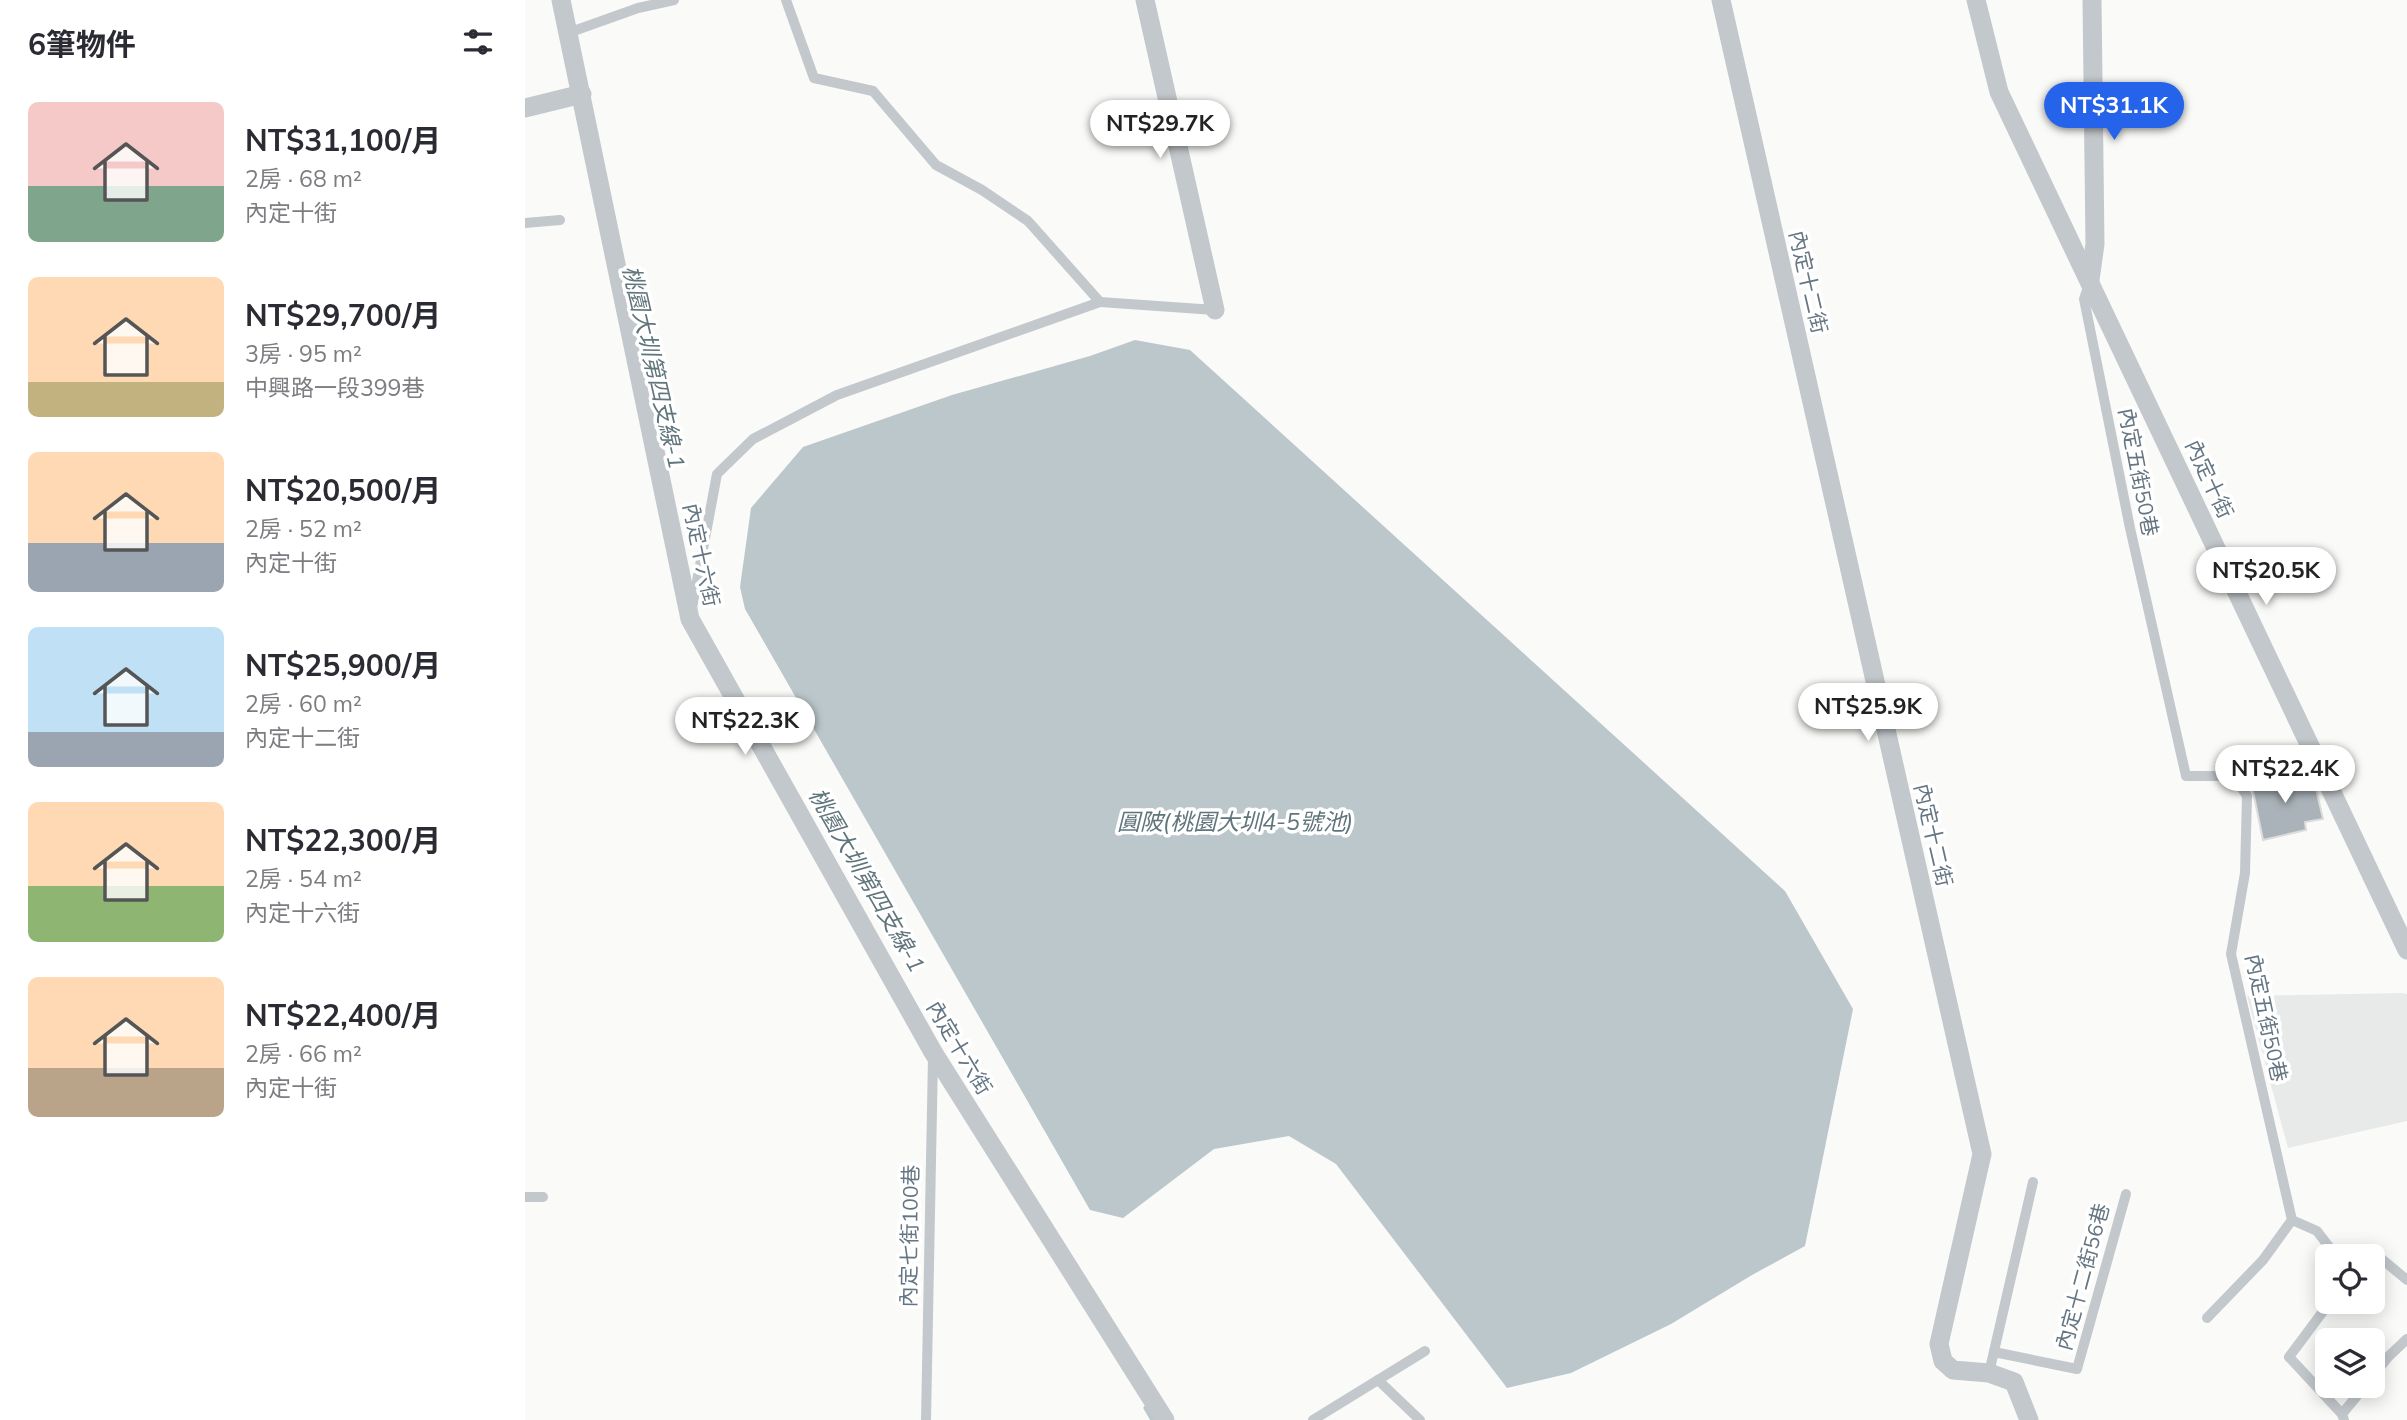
<!DOCTYPE html>
<html lang="zh-TW">
<head>
<meta charset="utf-8">
<style>
	body { margin:0; font-family:Mulish,"Noto Sans TC",sans-serif; background:#f2f2f3; color:#2b2b33; height:100vh; display:flex; flex-direction:column; font-size:26px; white-space:nowrap }
	* { box-sizing:border-box; margin:0 }
	p { font-size:23px; color:#7c7c81 }
	.icon { flex:none; width:38px; height:38px; fill:none; stroke:currentColor; stroke-width:2; stroke-linecap:round; stroke-linejoin:round }
	.map { position:relative; flex:1; overflow:hidden }
	.drawer { display:flex; flex-direction:column; background:#fff; width:525px }
	.drawer>* { flex:none }
	.tools { position:absolute; left:1790px; top:1244px; display:grid; gap:14px }
	.tools a { display:grid; place-items:center; width:70px; height:70px; border-radius:10px; background:#fff; box-shadow:0 4px 18px #0003; font-size:35px }
	.price { position:absolute; translate:-50% -60px; padding:0 16px; border-radius:24px; background:#fff; color:#222; font-size:23px; line-height:46px; filter:drop-shadow(0 2px 4px #0008) }
	.price::after { content:''; position:absolute; left:50%; top:42px; width:21px; height:16px; margin-left:-10px; background:inherit; clip-path:polygon(0 0,100% 0,50% 100%) }
	.price.on { background:#2563eb; color:#fff }
	ul { padding:0; list-style:none }
	li { display:flex; align-items:center; gap:21px; height:175px; padding:0 28px }
	li span { display:grid; place-items:center; flex:none; width:196px; height:140px; border-radius:10px; color:#555 }
	li>.icon { margin-inline-start:auto }
	span .icon { width:84px; height:84px; fill:#fffc; stroke-width:1 }
	li b { font-size:30px }
	h2 { display:flex; justify-content:space-between; align-items:center; height:84px; padding:0 28px; font-size:30px }
	main { display:flex; flex:1; min-height:0 }
	.map>svg:first-child { display:block }
	.built { fill:#e8e9e9 }
	.water { fill:#bbc7cb }
	.lines { fill:none; stroke-linecap:round; stroke-linejoin:round }
	.stream { stroke:#bbc7cb; stroke-width:5 }
	.building { fill:#aab3b9; stroke:#dcdcda; stroke-width:2 }
	.service { stroke:#c3c8cc; stroke-width:10 }
	.minor { stroke:#c3c8cc; stroke-width:19 }
	.labels { text-anchor:middle; stroke-width:7; stroke-linejoin:round; paint-order:stroke }
	.street-label { font-size:21px; fill:#657683; stroke:#fff }
	.water-label { font-size:23px; font-style:italic; fill:#60757c; stroke:#fff }
</style>
</head>
<body>
<main>
<section class="drawer">
<h2>6筆物件<svg class="icon" aria-label="filters" viewBox="0 0 24 24"><path d="M4 7h16M4 17h16"/><circle cx="9" cy="7" r="2"/><circle cx="15" cy="17" r="2"/></svg></h2>
<ul>
<li><span style="background:linear-gradient(#f6c9c9 60%,#7fa58c 0)"><svg class="icon" aria-label="home" viewBox="0 0 24 24"><path d="M3 11l9-7 9 7M6 9v11h12V9"/></svg></span><div><b>NT$31,100/月</b><p>2房 · 68 m²</p><p>內定十街</p></div></li>
<li><span style="background:linear-gradient(#ffd9b3 75%,#c2b280 0)"><svg class="icon" aria-label="home" viewBox="0 0 24 24"><path d="M3 11l9-7 9 7M6 9v11h12V9"/></svg></span><div><b>NT$29,700/月</b><p>3房 · 95 m²</p><p>中興路一段399巷</p></div></li>
<li><span style="background:linear-gradient(#ffd9b3 65%,#9aa5b1 0)"><svg class="icon" aria-label="home" viewBox="0 0 24 24"><path d="M3 11l9-7 9 7M6 9v11h12V9"/></svg></span><div><b>NT$20,500/月</b><p>2房 · 52 m²</p><p>內定十街</p></div></li>
<li><span style="background:linear-gradient(#bfe0f5 75%,#9aa5b1 0)"><svg class="icon" aria-label="home" viewBox="0 0 24 24"><path d="M3 11l9-7 9 7M6 9v11h12V9"/></svg></span><div><b>NT$25,900/月</b><p>2房 · 60 m²</p><p>內定十二街</p></div></li>
<li><span style="background:linear-gradient(#ffd9b3 60%,#8fb573 0)"><svg class="icon" aria-label="home" viewBox="0 0 24 24"><path d="M3 11l9-7 9 7M6 9v11h12V9"/></svg></span><div><b>NT$22,300/月</b><p>2房 · 54 m²</p><p>內定十六街</p></div></li>
<li><span style="background:linear-gradient(#ffd9b3 65%,#b9a48a 0)"><svg class="icon" aria-label="home" viewBox="0 0 24 24"><path d="M3 11l9-7 9 7M6 9v11h12V9"/></svg></span><div><b>NT$22,400/月</b><p>2房 · 66 m²</p><p>內定十街</p></div></li>
</ul>
</section>
<div class="map">
<svg width="1882" height="1420" viewBox="0 0 1882 1420">
	<rect width="100%" height="100%" fill="#fafaf8"/>
	<polygon class="built" points="1877,993 1882,994 1882,1121 1763,1148 1722,996"/>
	<polygon class="water" points="610,340 665,350 1260,891 1328,1009 1280,1246 1227,1275 1146,1324 1046,1373 982,1388 811,1164 764,1136 689,1149 598,1218 565,1210 220,609 215,587 226,508 278,447 427,395 565,356"/>
	<g class="lines">
		<polyline class="stream" points="621,1408 628,1420"/>
	</g>
	<polygon class="building" points="1768,774 1771,783 1789,780 1798,819 1780,822 1781,830 1738,840 1726,781"/>
	<g class="lines">
		<g class="service">
			<polyline points="261,0 289,78 348,91 411,165 457,190 503,221 575,302 690,310"/>
			<polyline points="43,33 113,8 149,0"/>
			<polyline points="0,223 35,220"/>
			<polyline points="1564,284 1559,299 1605,528 1661,776 1709,776 1722,796 1720,873 1706,954 1767,1220 1792,1231 1811,1256"/>
			<polyline points="167,608 192,474 228,439 312,395 575,302"/>
			<polyline points="0,1197 18,1197"/>
			<polyline points="1848,1258 1852,1255 1882,1280"/>
			<polyline points="1805,1302 1764,1357 1817,1414 1819,1420"/>
			<polyline points="1682,1318 1738,1260 1767,1220"/>
			<polyline points="1469,1352 1552,1369 1601,1194"/>
			<polyline points="1464,1373 1508,1182"/>
			<polyline points="1848,1376 1864,1356 1882,1339"/>
			<polyline points="853,1380 895,1420"/>
			<polyline points="1817,1414 1840,1386"/>
			<polyline points="401,1420 408,1057"/>
			<polyline points="788,1420 900,1351"/>
		</g>
		<g class="minor">
			<polyline points="36,0 165,619 408,1052 640,1420"/>
			<polyline points="620,0 690,310"/>
			<polyline points="1196,0 1457,1154 1414,1344 1418,1361 1428,1370 1464,1373 1489,1382 1504,1420"/>
			<polyline points="1451,0 1474,92 1882,950"/>
			<polyline points="0,108 57,94"/>
			<polyline points="1565,280 1570,244 1567,0"/>
		</g>
	</g>
	<g class="labels">
		<g class="street-label">
			<text transform="translate(1283 282) rotate(77)" y="7">內定十二街</text>
			<text transform="translate(1613 472) rotate(79)" y="7">內定五街50巷</text>
			<text transform="translate(1684 479) rotate(65)" y="7">內定十街</text>
			<text transform="translate(176 555) rotate(78)" y="7">內定十六街</text>
			<text transform="translate(1408 835) rotate(77)" y="7">內定十二街</text>
			<text transform="translate(1741 1018) rotate(78)" y="7">內定五街50巷</text>
			<text transform="translate(434 1048) rotate(59)" y="7">內定十六街</text>
			<text transform="translate(385 1236) rotate(-89)" y="7">內定七街100巷</text>
			<text transform="translate(1558 1277) rotate(-75)" y="7">內定十二街56巷</text>
		</g>
		<g class="water-label">
			<text transform="translate(129 367) rotate(77)" y="8">桃園大圳第四支線-1</text>
			<text x="710" y="830">圓陂(桃園大圳4-5號池)</text>
			<text transform="translate(342 880) rotate(60)" y="8">桃園大圳第四支線-1</text>
		</g>
	</g>
</svg>
<div class="tools">
<a><svg class="icon" aria-label="locate" viewBox="0 0 24 24"><circle cx="12" cy="12" r="6"/><path d="M12 2v4M12 18v4M2 12h4M18 12h4"/></svg></a>
<a><svg class="icon" aria-label="layers" viewBox="0 0 24 24"><path d="M12 4l9 5-9 5-9-5zM3 14l9 5 9-5"/></svg></a>
</div>
<b class="price on" style="left:1589px;top:142px">NT$31.1K</b>
<b class="price" style="left:635px;top:160px">NT$29.7K</b>
<b class="price" style="left:1741px;top:607px">NT$20.5K</b>
<b class="price" style="left:1343px;top:743px">NT$25.9K</b>
<b class="price" style="left:220px;top:757px">NT$22.3K</b>
<b class="price" style="left:1760px;top:805px">NT$22.4K</b>
</div>
</main>
</body>
</html>
